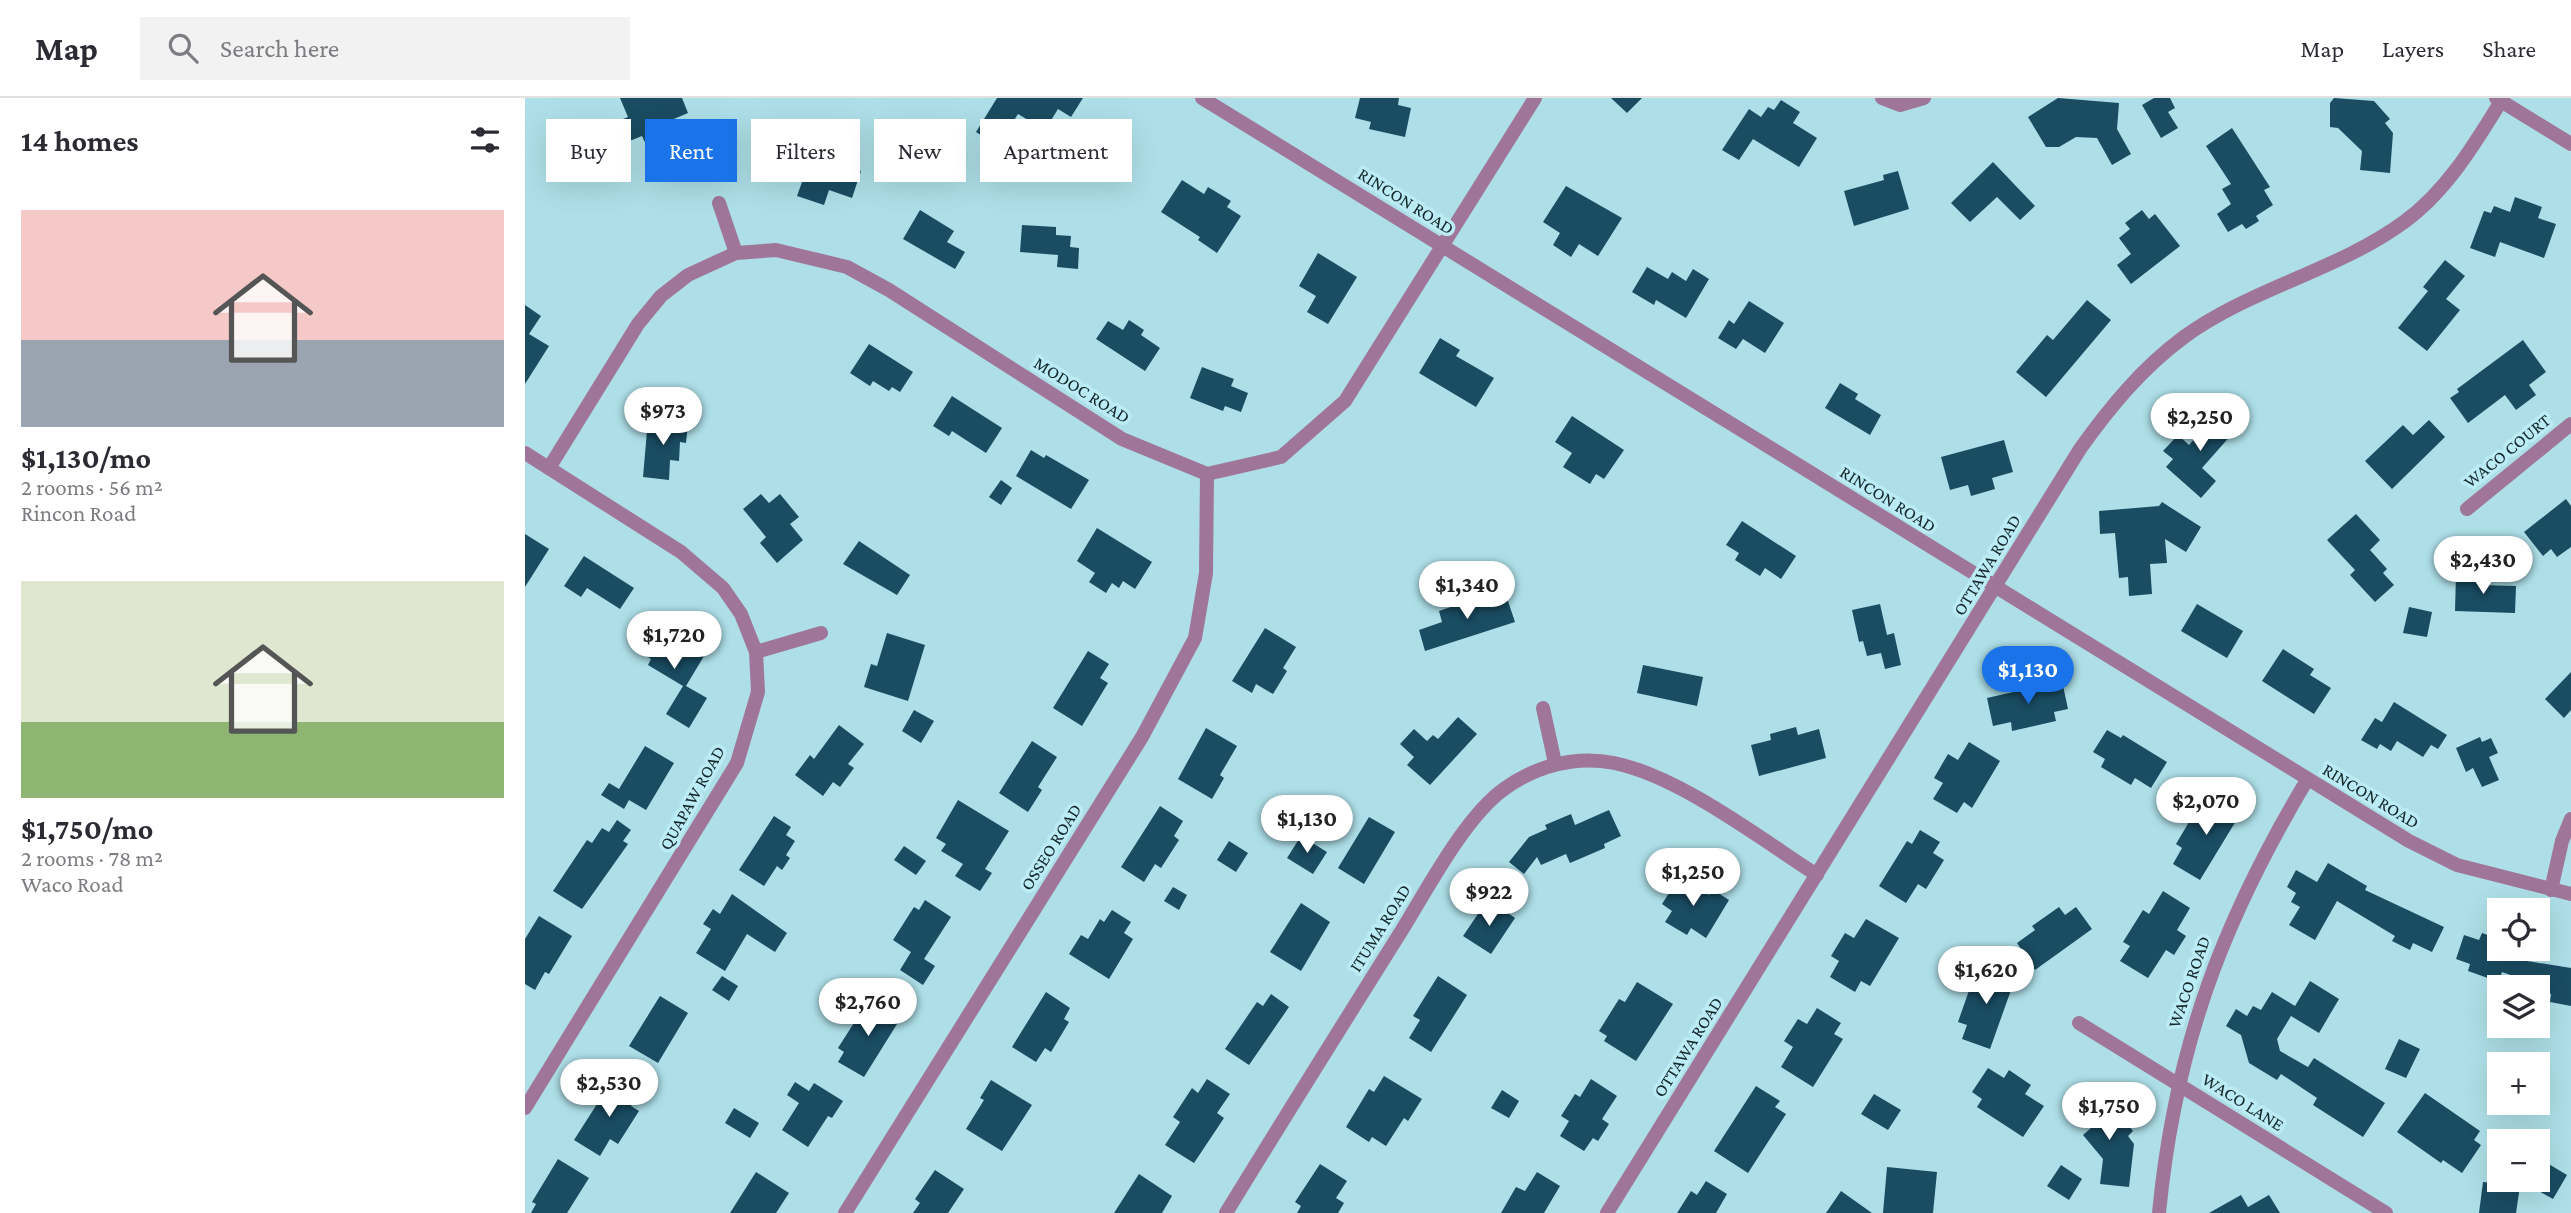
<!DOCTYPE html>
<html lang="en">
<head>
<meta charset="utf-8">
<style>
	body { margin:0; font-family:"Crimson Pro",serif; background:#f2f2f3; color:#2b2b33; height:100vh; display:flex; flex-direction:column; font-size:26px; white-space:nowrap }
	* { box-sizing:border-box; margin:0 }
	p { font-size:23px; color:#7c7c81 }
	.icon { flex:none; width:38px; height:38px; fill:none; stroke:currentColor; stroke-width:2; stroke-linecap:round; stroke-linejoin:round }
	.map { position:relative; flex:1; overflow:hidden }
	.panel { display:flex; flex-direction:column; background:#fff; width:525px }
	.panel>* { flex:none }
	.guide { position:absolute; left:21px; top:21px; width:665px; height:63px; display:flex; gap:14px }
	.controls { position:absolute; left:1962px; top:800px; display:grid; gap:14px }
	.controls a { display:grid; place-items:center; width:63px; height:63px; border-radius:0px; background:#fff; box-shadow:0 7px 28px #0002; font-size:35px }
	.price { position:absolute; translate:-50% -60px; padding:0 16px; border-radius:24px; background:#fff; color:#222; font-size:23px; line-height:46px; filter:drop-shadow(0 2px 4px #0008) }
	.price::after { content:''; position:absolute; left:50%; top:42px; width:21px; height:16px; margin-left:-10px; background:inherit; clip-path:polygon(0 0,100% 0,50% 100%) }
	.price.current { background:#1a73e8; color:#fff }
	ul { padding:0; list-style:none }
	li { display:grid; align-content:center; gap:14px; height:371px; padding:0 21px }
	li span { display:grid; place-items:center; height:217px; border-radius:0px; color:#555 }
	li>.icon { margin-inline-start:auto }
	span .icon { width:126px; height:126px; fill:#fffc; stroke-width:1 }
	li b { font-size:30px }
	h2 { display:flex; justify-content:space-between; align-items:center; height:84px; padding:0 21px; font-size:30px }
	.pill { padding:0 24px; border-radius:0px; background:#fff; box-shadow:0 7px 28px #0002; font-size:24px; line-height:63px }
	.pill.current { background:#1a73e8; color:#fff }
	header { display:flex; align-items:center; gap:42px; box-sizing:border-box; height:98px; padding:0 35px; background:#fff; border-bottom:2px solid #e1e1e2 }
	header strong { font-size:33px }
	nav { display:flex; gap:38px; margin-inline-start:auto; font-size:24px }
	.search { width:490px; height:63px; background:#f2f2f3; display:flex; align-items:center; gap:18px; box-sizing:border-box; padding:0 24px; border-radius:0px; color:#7c7c81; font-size:26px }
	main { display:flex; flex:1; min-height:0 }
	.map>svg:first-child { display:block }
	.building { fill:#1a4c62 }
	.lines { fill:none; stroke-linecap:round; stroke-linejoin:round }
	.minor { stroke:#9f769a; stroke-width:14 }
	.labels { text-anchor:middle; stroke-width:7; stroke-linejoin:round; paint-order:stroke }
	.street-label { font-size:18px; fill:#14272b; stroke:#bbecf5 }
</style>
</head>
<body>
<header>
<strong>Map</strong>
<div class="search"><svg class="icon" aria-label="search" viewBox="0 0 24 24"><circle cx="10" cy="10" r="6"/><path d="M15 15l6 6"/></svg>Search here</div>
<nav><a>Map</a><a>Layers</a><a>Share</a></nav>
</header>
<main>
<section class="panel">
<h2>14 homes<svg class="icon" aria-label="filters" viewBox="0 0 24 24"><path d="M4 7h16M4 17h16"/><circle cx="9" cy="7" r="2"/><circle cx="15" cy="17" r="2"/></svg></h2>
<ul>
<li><span style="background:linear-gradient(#f6c9c9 60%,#9aa5b1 0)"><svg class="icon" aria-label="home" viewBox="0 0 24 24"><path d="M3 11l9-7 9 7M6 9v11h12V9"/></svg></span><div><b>$1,130/mo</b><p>2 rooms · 56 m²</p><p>Rincon Road</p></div></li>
<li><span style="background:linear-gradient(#dfe7d0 65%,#8fb573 0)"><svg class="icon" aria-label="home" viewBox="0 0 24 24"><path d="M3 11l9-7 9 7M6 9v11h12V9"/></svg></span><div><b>$1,750/mo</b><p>2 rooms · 78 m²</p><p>Waco Road</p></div></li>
</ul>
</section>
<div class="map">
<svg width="2046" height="1115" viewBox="0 0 2046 1115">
	<rect width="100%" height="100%" fill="#aedfe8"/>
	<g class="building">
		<polygon points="95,0 157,0 163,15 137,26 144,42 123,51 117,38 102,44 93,23 103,19"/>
		<polygon points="472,0 558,0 546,19 533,11 520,32 493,16 473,48 451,34"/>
		<polygon points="835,0 874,0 873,7 886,10 880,39 844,31 846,24 830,20"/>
		<polygon points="1086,0 1117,0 1102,15"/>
		<polygon points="1533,0 1594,5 1592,31 1606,56 1587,67 1572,40 1551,39 1534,49 1521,49 1503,19"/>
		<polygon points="1629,0 1645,0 1650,10 1643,14 1653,30 1636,40 1617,7"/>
		<polygon points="1809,0 1849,3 1865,21 1860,25 1868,35 1865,75 1835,72 1837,53 1813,30 1805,29 1805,5"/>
		<polygon points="1256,2 1275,14 1268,25 1292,40 1274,69 1228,41 1214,62 1197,52 1224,11 1236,19 1243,9 1249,12"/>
		<polygon points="1707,30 1745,89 1739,92 1748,107 1731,118 1734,123 1721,131 1717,126 1703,134 1692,116 1706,106 1697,91 1706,86 1681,48"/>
		<polygon points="300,60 336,73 327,100 304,92 299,107 272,98 285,62 298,67"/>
		<polygon points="1468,64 1510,108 1495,122 1472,99 1445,124 1426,105"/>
		<polygon points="1373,73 1384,111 1329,128 1319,93 1359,82 1358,77"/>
		<polygon points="657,82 679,96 683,89 706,103 702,109 716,118 692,155 673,142 675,139 636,114"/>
		<polygon points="1041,88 1097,120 1073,158 1054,146 1046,159 1028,147 1035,135 1018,124"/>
		<polygon points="1990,99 2017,109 2013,120 2031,126 2019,160 1975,144 1970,159 1945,150 1959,113 1966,115 1969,108 1985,114"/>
		<polygon points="395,112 429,133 422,144 440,154 430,171 378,141"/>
		<polygon points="1617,112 1624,121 1630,116 1655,148 1606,186 1592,167 1606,156 1594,140 1605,131 1600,125"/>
		<polygon points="497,127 531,129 531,137 546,138 545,149 554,150 553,171 532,169 533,157 495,154"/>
		<polygon points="793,155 832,179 803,226 782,214 791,198 774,188"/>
		<polygon points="1920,162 1940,178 1921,201 1935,212 1902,253 1873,230 1903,193 1898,189"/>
		<polygon points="1122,169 1143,181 1147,174 1161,183 1168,171 1184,181 1161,220 1131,202 1129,207 1107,194"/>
		<polygon points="1562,202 1586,222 1521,299 1491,274 1522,237 1528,242"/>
		<polygon points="1224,203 1259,225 1240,255 1218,241 1211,251 1193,240 1204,222 1209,226"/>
		<polygon points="0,207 16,218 4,236 24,248 0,286"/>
		<polygon points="604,222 619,232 616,237 635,250 620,273 571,241 583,223 598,232"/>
		<polygon points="915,240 935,252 931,258 969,280 951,309 894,275"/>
		<polygon points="1998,242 2021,274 2004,287 2011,297 1991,312 1980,297 1943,325 1925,300 1934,294 1932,291"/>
		<polygon points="344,246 388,274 375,294 367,289 364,293 348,283 345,288 325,275"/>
		<polygon points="677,269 709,281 706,288 723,295 716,314 700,308 698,313 665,300"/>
		<polygon points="1315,285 1333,296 1330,301 1356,317 1345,337 1300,310"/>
		<polygon points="427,298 477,330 461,355 427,333 424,338 408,328"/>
		<polygon points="1697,310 1715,327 1677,370 1691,383 1676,400 1641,369 1648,361 1638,353 1653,337 1664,347"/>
		<polygon points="1047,318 1099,352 1079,381 1071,376 1065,386 1038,369 1047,355 1030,344"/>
		<polygon points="123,321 163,325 161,345 155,344 154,363 145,362 144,382 118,379"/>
		<polygon points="1904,322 1920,339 1867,391 1840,363 1878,327 1888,337"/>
		<polygon points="1479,342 1488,374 1467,380 1470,391 1446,398 1443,387 1425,392 1416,359"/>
		<polygon points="506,352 519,360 521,357 564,382 546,411 491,378"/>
		<polygon points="476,382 487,390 476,407 464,399"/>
		<polygon points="236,396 244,405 255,396 274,419 265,426 278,442 252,465 235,445 241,439 218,411"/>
		<polygon points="2041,401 2046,408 2046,449 2032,459 2026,451 2018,458 1999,434"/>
		<polygon points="1637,404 1676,429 1661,454 1640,441 1642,465 1625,466 1627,496 1604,498 1603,479 1594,480 1590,435 1575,436 1574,413 1634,408"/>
		<polygon points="1831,416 1855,442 1845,452 1862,471 1858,475 1869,487 1850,504 1825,477 1830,472 1802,442"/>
		<polygon points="1217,423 1271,458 1256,481 1240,470 1235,478 1210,462 1214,455 1201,447"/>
		<polygon points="572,430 627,464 610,491 598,483 594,490 587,485 581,495 564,484 570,475 552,463"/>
		<polygon points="0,436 24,451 0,489"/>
		<polygon points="334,443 385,477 372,497 318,466"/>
		<polygon points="59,458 109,490 95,511 62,490 56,499 39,488"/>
		<polygon points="1931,476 1954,477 1953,487 1991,488 1990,515 1930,513"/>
		<polygon points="981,497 990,524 900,553 894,532 917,524 914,513 958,498 960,504"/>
		<polygon points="1355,506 1362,537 1369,535 1376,567 1360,571 1356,555 1342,558 1338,543 1334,544 1327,512"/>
		<polygon points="1672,506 1718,533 1702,560 1656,533"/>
		<polygon points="1884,509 1907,514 1902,539 1878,535"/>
		<polygon points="125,526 179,558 161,588 182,600 164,630 141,616 158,588 123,567 126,561 110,551"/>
		<polygon points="740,530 771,549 758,570 762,573 748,596 731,586 727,595 707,583"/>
		<polygon points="362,535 400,547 383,603 339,589 346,566 352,568"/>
		<polygon points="1758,551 1789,571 1785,577 1806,590 1789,616 1737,583"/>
		<polygon points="563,553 584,566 575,580 583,585 557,628 528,610"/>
		<polygon points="1118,567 1178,579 1172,608 1112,595"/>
		<polygon points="2046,574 2046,612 2039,620 2020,601"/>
		<polygon points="1537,583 1543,611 1529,614 1531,623 1487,633 1486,624 1468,628 1462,600"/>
		<polygon points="1869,604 1922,637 1913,651 1906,647 1898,659 1872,643 1866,653 1855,646 1852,651 1836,642 1850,620 1857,624"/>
		<polygon points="389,612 409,623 396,645 377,633"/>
		<polygon points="933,619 952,636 905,687 882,667 889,659 875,646 889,631 902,643 908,637 913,641"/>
		<polygon points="314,627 339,646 323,666 329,670 315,689 308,684 298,698 270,677 285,657 289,661"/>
		<polygon points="1271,629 1273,637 1294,631 1301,660 1234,678 1226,647 1246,642 1245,636"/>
		<polygon points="681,630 712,648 695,677 699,680 687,701 653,681"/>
		<polygon points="1582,632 1596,640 1598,637 1642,664 1626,690 1610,680 1606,687 1576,669 1580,661 1568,654"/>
		<polygon points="1955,639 1957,644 1966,640 1973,655 1964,659 1974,682 1957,689 1948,670 1941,674 1931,650"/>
		<polygon points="507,643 532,659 513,689 517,692 503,714 474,695"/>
		<polygon points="1444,644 1475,663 1447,710 1439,704 1432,715 1408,701 1418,685 1409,680 1423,656 1433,662"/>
		<polygon points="120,648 149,665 121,712 104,702 99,711 76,697 84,685 94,691"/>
		<polygon points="1691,697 1717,713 1675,782 1648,766 1657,750 1651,746 1667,719 1674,724"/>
		<polygon points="433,702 484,733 460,771 467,775 455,793 430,778 438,766 416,753 421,746 411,740"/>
		<polygon points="635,708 658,723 649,738 654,742 636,770 630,766 619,784 596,769"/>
		<polygon points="1084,712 1096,738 1079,746 1080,750 1045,765 1041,756 1016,767 1012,759 999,776 984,764 1004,739 1022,731 1020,727 1046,716 1050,727"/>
		<polygon points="249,718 266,729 261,737 270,743 261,757 265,760 257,772 252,768 239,788 214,772"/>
		<polygon points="844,719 870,734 839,786 813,770"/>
		<polygon points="92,722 106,732 98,743 103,746 57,811 28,793 62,742 67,745 77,730 84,734"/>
		<polygon points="1395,732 1415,744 1408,755 1419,762 1401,791 1393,786 1381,805 1354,788 1382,743 1387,746"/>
		<polygon points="776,738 802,754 788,776 762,760"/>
		<polygon points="704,743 723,755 711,774 692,762"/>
		<polygon points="379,748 401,763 391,777 369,762"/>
		<polygon points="1803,765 1842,788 1840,792 1919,829 1907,854 1888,845 1885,852 1867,843 1870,838 1812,803 1790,842 1764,827 1775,809 1766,804 1771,795 1762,789 1771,772 1792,784"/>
		<polygon points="1155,778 1184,797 1187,791 1204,802 1181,840 1166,830 1162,837 1140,824 1147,813 1137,806"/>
		<polygon points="648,789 662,797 654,812 639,803"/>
		<polygon points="1638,793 1665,810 1652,832 1661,838 1649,857 1641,852 1623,880 1595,863 1605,848 1598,844 1618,812 1624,816"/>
		<polygon points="207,796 262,835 250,854 222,836 200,873 171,855 186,831 178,826 188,811 195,816"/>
		<polygon points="400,802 426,819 399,861 410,868 398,887 375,872 386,854 368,842 389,809 394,812"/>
		<polygon points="776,805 805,824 776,873 745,854"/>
		<polygon points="970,806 990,820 966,856 938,838 955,813 962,817"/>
		<polygon points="1534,809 1540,817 1551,809 1567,831 1510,872 1492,845 1510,832 1507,828"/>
		<polygon points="587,812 606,824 599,835 608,841 584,881 544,856 556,837 563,841 575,821 579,824"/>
		<polygon points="14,818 47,838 24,876 20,874 10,892 0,886 0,841"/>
		<polygon points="1341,821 1374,840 1345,888 1336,883 1330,894 1305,879 1314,863 1306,858 1320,835 1329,840"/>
		<polygon points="1957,835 1974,841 1974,850 2006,850 2002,863 2046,870 2046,908 2025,904 2026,896 2013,894 2014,887 1977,874 1974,884 1943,873 1945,866 1931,861 1939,837 1954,842"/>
		<polygon points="1460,867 1491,878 1465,951 1437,941 1442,927 1433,924 1447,884 1453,887"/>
		<polygon points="197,878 213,888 204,903 187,892"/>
		<polygon points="913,878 942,897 906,954 884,940 895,922 888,918"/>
		<polygon points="1785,883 1814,901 1794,935 1766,918 1752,941 1755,953 1783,969 1789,960 1860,1005 1838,1039 1788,1007 1792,1000 1756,976 1752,982 1724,965 1716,937 1701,928 1711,911 1722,918 1728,908 1736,912 1747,894 1770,908"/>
		<polygon points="1112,884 1148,906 1111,963 1079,943 1082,938 1074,933 1094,901 1100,904"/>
		<polygon points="521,894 545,910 539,921 544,924 526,954 520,950 511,964 487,949"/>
		<polygon points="746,896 764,909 724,967 700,951 732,904 738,908"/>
		<polygon points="135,898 163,915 133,965 104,948"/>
		<polygon points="351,902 377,918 339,979 313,964 319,954 313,950 334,917 340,920"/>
		<polygon points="1292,910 1316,925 1309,936 1318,941 1288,989 1256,969 1268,949 1259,943 1273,921 1282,926"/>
		<polygon points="1874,941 1895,951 1881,980 1860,971"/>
		<polygon points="1463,970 1479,980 1484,972 1506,987 1500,996 1519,1008 1498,1039 1452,1009 1457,1001 1447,994"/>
		<polygon points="859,978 897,1001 883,1023 879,1020 861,1048 847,1039 844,1044 821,1029 844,991 849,994"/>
		<polygon points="88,981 113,996 106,1008 114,1013 93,1046 85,1041 75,1058 49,1042"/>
		<polygon points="682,981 705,996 692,1015 699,1020 669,1065 640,1047 655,1024 648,1019 667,990 673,995"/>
		<polygon points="1066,981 1092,998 1077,1021 1084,1026 1073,1043 1068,1040 1059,1053 1035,1038 1044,1023 1036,1018 1050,996 1055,999"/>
		<polygon points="466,982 507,1007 477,1053 441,1031 459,1002 455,1000"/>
		<polygon points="270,984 284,993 289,985 318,1003 307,1020 303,1018 283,1049 257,1032 274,1005 262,997"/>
		<polygon points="1231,988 1255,1003 1250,1009 1261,1016 1223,1075 1189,1053"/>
		<polygon points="977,992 994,1003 984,1020 966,1010"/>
		<polygon points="1900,995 1955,1033 1949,1042 1956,1047 1937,1075 1918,1062 1916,1065 1872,1034"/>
		<polygon points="1349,996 1376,1012 1363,1032 1336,1016"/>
		<polygon points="1566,998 1585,1015 1590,1011 1608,1033 1603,1038 1609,1046 1604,1089 1575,1086 1578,1061 1558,1037 1566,1030 1550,1012"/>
		<polygon points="209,1010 234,1025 225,1040 200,1025"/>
		<polygon points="33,1061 64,1080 42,1115 6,1115 11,1106 7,1104"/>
		<polygon points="2017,1062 2042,1077 2028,1101 1994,1082 2012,1082 2012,1070"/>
		<polygon points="795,1066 822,1083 811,1100 819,1105 813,1115 772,1115 776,1108 770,1104"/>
		<polygon points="1536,1067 1557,1081 1544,1102 1522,1088"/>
		<polygon points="1362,1069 1412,1074 1408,1115 1358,1115"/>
		<polygon points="410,1072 439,1091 423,1115 388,1115 395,1105 390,1101"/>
		<polygon points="231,1074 264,1095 251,1115 205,1115"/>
		<polygon points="1012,1074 1035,1088 1019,1115 976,1115 991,1089 1000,1093"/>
		<polygon points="614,1076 647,1098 637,1115 589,1115"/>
		<polygon points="1181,1083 1202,1096 1191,1115 1152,1115 1166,1093 1172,1097"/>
		<polygon points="1958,1084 1995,1088 1991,1115 1954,1115"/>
		<polygon points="1316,1093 1347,1115 1301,1115"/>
		<polygon points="1716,1097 1723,1109 1744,1097 1755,1115 1684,1115"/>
	</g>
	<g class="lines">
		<g class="minor">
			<polyline points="677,0 1884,743 1932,767 2046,796"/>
			<polyline points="1357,0 1375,7 1399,0"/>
			<polyline points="1971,0 2046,46"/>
			<polyline points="194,105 211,155"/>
			<polyline points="0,355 156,454 198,490 216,516 231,554 233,594 212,665 0,1010"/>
			<polyline points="24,370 113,226 136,198 163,177 211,155 251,152 322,169 364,192 597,341 682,376 756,359 820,303 1010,0"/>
			<polyline points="1942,411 2046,326"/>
			<polyline points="231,554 296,535"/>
			<polyline points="1018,610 1030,665"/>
			<polyline points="2026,792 2037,743 2046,721"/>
			<polyline points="1554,925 1861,1115"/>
			<polyline points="320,1115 617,639 670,540 681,475 682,376"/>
			<path d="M701 1115C759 1020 818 926 877 832 903 790 940 719 979 691 1011 668 1050 657 1089 665 1154 678 1236 741 1292 777"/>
			<path d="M1082 1115 1555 351C1585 309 1617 270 1659 239 1726 190 1812 173 1879 124 1922 93 1951 44 1978 0"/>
			<path d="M1634 1115C1650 949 1697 824 1782 682"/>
		</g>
	</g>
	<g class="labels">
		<g class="street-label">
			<text transform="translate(881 103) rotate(32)" y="6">RINCON ROAD</text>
			<text transform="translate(557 292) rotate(32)" y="6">MODOC ROAD</text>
			<text transform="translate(1982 353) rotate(-39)" y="6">WACO COURT</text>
			<text transform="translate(1363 401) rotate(32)" y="6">RINCON ROAD</text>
			<text transform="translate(1462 467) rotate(-59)" y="6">OTTAWA ROAD</text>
			<text transform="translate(1846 698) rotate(31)" y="6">RINCON ROAD</text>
			<text transform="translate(167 700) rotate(-61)" y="6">QUAPAW ROAD</text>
			<text transform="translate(526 749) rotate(-58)" y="6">OSSEO ROAD</text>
			<text transform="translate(855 830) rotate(-58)" y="6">ITUMA ROAD</text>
			<text transform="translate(1664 884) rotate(-71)" y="6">WACO ROAD</text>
			<text transform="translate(1163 949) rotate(-58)" y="6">OTTAWA ROAD</text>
			<text transform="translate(1718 1004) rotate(32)" y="6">WACO LANE</text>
		</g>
	</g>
</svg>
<div class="controls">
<a><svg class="icon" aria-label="locate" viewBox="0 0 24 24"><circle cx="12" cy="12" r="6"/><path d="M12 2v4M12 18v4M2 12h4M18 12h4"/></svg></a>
<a><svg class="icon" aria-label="layers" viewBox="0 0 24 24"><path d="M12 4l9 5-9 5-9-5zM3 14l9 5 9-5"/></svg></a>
<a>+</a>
<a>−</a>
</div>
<b class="price" style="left:138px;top:349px">$973</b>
<b class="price" style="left:1675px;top:355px">$2,250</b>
<b class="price" style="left:1958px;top:498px">$2,430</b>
<b class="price" style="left:942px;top:523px">$1,340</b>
<b class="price" style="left:149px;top:573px">$1,720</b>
<b class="price current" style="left:1503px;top:608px">$1,130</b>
<b class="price" style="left:1681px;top:739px">$2,070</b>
<b class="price" style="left:782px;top:757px">$1,130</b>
<b class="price" style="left:1168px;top:810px">$1,250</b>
<b class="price" style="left:964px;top:830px">$922</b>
<b class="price" style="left:1461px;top:908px">$1,620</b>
<b class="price" style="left:343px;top:940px">$2,760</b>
<b class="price" style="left:84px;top:1021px">$2,530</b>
<b class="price" style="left:1584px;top:1044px">$1,750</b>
<div class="guide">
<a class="pill">Buy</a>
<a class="pill current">Rent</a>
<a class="pill">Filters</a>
<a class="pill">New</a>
<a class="pill">Apartment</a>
</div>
</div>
</main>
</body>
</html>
